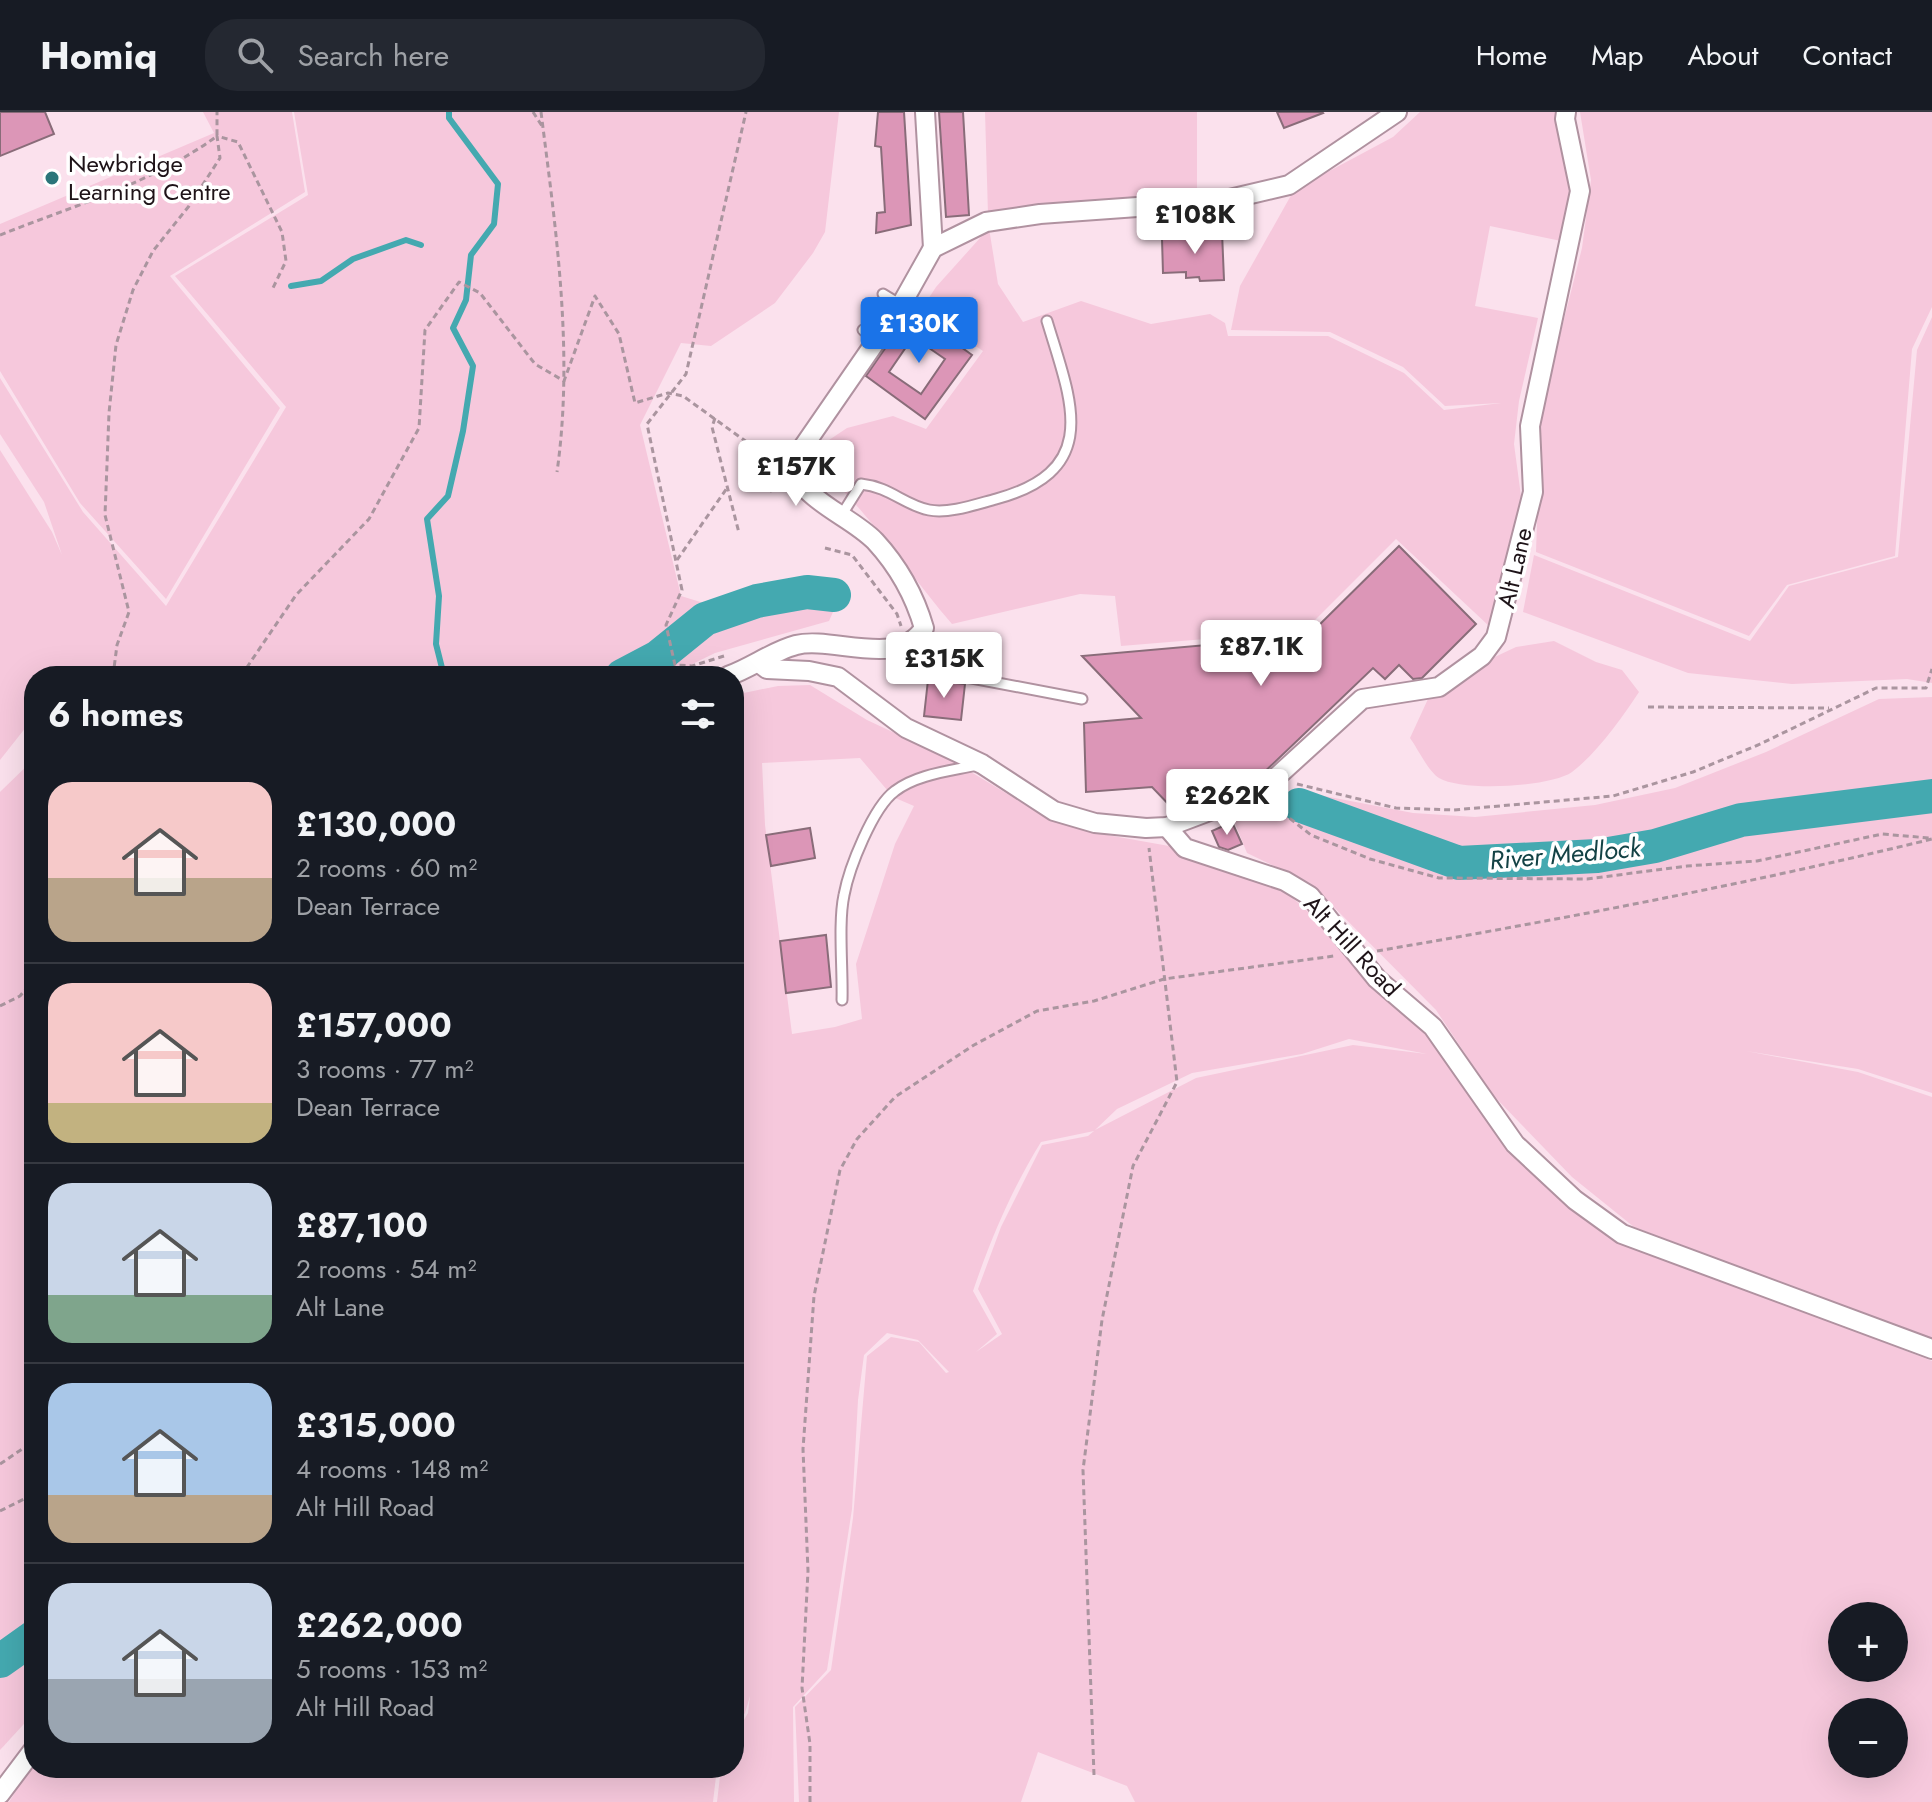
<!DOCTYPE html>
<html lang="en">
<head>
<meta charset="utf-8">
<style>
	body { margin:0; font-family:Jost,sans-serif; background:#242831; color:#f1f3f6; height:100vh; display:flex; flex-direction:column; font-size:30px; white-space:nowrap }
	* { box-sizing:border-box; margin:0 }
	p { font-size:26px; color:#9ea1a6 }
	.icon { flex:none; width:44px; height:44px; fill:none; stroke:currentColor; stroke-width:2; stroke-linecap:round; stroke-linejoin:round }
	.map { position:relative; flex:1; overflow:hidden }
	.drawer { position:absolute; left:24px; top:554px; width:720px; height:1112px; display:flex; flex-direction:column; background:#171b24; border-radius:32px; box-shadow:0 8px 32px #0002 }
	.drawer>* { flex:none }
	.buttons { position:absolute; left:1828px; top:1490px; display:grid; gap:16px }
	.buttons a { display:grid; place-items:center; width:80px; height:80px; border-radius:50%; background:#171b24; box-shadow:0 8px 32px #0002; font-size:40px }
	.price { position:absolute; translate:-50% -68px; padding:0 18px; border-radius:8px; background:#fff; color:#222; font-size:26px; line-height:52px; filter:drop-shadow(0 2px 4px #0008) }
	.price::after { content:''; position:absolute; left:50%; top:48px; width:24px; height:18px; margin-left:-12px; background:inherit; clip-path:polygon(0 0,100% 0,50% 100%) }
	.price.current { background:#1a73e8; color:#fff }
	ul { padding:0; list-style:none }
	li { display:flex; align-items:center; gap:24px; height:200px; padding:0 24px }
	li+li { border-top:2px solid #363941 }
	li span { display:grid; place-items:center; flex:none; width:224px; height:160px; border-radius:24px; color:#555 }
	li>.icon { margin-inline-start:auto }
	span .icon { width:96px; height:96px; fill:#fffc; stroke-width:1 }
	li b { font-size:34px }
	h2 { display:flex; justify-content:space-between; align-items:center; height:96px; padding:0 24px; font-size:34px }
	header { display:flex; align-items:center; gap:48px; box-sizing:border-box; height:112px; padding:0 40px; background:#171b24; border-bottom:2px solid #363941 }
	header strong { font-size:38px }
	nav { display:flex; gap:44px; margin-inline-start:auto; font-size:28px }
	.search { width:560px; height:72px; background:#242831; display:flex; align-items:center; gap:20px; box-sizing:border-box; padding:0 28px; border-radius:32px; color:#9ea1a6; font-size:30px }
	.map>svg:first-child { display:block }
	.green { fill:#f6c8dc; fill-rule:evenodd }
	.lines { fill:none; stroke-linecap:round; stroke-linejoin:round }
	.stream { stroke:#44a9b0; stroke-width:6 }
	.river { stroke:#44a9b0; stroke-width:34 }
	.building { fill:#dc96b7; stroke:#896c79; stroke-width:2; fill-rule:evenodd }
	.lane-casing { stroke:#b092a0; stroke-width:13 }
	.street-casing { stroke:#b092a0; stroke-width:22 }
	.path { stroke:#aa959f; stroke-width:3; stroke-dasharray:6 4; stroke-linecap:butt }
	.lane { stroke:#fff; stroke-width:9 }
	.street { stroke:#fff; stroke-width:18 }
	.poi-dot { fill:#2b757a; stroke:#fff; stroke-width:3 }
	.labels { text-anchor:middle; stroke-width:7; stroke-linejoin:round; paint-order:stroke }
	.poi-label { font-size:24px; fill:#1e1318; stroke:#fff; text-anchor:start }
	.street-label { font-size:24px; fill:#1e1318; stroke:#fff }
	.water-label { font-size:26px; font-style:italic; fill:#144245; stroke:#fff }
</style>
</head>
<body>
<header>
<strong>Homiq</strong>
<div class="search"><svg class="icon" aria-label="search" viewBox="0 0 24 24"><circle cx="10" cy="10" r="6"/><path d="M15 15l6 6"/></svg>Search here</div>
<nav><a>Home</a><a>Map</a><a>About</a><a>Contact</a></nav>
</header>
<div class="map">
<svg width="1932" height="1690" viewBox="0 0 1932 1690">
	<rect width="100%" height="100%" fill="#fbe1ed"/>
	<g class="green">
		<polygon points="203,0 292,0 305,80 170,164 280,296 166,487 80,391 0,259 0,112 214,21"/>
		<polygon points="294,0 839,0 825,120 813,141 775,191 711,234 681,231 640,313 681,484 736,501 845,473 829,509 715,541 668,564 34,564 34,605 0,648 0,338 52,420 62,443 44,390 0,322 0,266 83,400 166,494 286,295 175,164 308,83"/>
		<polygon points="985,0 1197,0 1197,85 988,102"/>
		<path d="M1420 0H1560L1574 82 1561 129 1490 114 1475 194 1538 206 1519 289 1514 332 1521 384 1511 443 1489 514 1396 427 1304 519 1121 534 1115 484 1080 482 952 512C908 461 873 405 823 359L826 330 847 316 893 304 926 317 983 239 921 198 936 175 989 116 998 172 1023 210 1081 189 1151 212 1210 202 1225 211 1228 224H1328L1404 261 1444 298 1501 291 1445 294 1403 255 1330 220 1231 218 1240 174 1294 78 1393 25Z"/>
		<polygon points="1580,0 1932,0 1932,195 1912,237 1895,444 1787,473 1749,524 1536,440 1541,299 1582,136 1591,68"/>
		<polygon points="1932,205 1932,571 1907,567 1792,572 1688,561 1523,500 1534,443 1750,529 1789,474 1898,445 1917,238"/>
		<path d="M1554 529 1596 550 1622 558 1639 580C1622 606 1597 641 1572 660 1551 675 1462 680 1439 666 1428 659 1418 637 1410 626L1428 587 1482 551 1516 535Z"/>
		<path d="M810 573 867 608 946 645 1041 702 1096 721 1169 734 1283 777 1319 810 1359 857 1425 917 1503 1025 1535 1063 1604 1122 1932 1249V1690H1135L1127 1674 1038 1640 1021 1690H799L795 1595 831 1558 853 1406 867 1244 891 1225 919 1230 946 1261 949 1260 918 1228 887 1221 864 1243 858 1288 852 1397 827 1558 793 1595 794 1690H717L721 1656H734V1625L748 1601 750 1584 745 1601 734 1618V583L778 574ZM860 646 893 685 914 694 895 732 856 852 862 907 835 915 792 922 765 713 762 651ZM1349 927 1427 942 1353 933 1196 966 1095 1018 1117 997 1192 961 1302 942ZM1094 1019 1088 1024 1042 1033 1001 1115 978 1177 1002 1222 976 1240 997 1222 973 1179C991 1126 1012 1077 1041 1030ZM1842 1504H1894V1556H1842ZM1842 1600H1894V1652H1842Z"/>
		<polygon points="1932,585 1932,981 1858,957 1746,939 1858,960 1932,985 1932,1228 1634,1115 1572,1065 1492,982 1436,898 1310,771 1247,741 1230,699 1253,691 1275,703 1293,678 1413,701 1475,705 1595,693 1675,676 1766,640 1879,587"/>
		<polygon points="34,647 34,1601 0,1638 0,680"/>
		<polygon points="34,1650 34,1656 717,1656 713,1690 9,1690"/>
	</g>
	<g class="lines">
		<g class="stream">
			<polyline points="291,174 321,169 353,147 406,128 421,133"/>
			<polyline points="444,564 436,532 439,484 427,407 448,384 463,319 473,254 453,216 466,188 471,143 494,112 498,72 449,6 449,0"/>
		</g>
		<g class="river">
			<polyline points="622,564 658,545 705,507 757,489 807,480 834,483"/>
			<polyline points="1299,693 1459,751 1597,744 1655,734 1741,708 1932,684"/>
			<polyline points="0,1549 34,1525"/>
		</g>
	</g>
	<g class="building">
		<polygon points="0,0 45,0 54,22 0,44"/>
		<polygon points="878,0 904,0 911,113 876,121 877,101 885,100 881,35 875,34"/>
		<polygon points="939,0 963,0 969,103 946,105"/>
		<polygon points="1277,0 1322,0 1323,1 1284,16"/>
		<polygon points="1222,120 1224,168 1200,169 1199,165 1186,166 1186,160 1163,161 1162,127 1182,126 1182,121"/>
		<path d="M911 199 972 243 925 307 866 264ZM913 225 945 247 921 282 889 260Z"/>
		<polygon points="1399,434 1476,512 1422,566 1413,567 1399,553 1385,567 1373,556 1254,670 1245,673 1238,666 1229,676 1226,673 1198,690 1175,699 1152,675 1086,680 1084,611 1141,606 1082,544 1308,524"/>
		<polygon points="928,568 965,572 961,608 924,604"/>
		<polygon points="1232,710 1242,732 1228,738 1219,735 1212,719"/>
		<polygon points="810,716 815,746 771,754 766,723"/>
		<polygon points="826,823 831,875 786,881 780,829"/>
	</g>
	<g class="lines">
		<defs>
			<g id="lane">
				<polyline points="883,182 901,193"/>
				<polyline points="863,218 877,228"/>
				<path d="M841 404 861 372C890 375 904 393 929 398 949 402 977 392 996 387 1103 358 1071 289 1047 209"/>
				<polyline points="896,537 919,556 1082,587"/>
				<path d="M842 888C843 858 838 811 844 783 849 756 873 695 895 679 917 662 951 659 977 653"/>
			</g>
			<g id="street">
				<polyline points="925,0 933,136"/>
				<polyline points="759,551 767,557 809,559 838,565 906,616 982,652 1054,699 1095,711 1146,716 1167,715 1260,680 1362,587 1439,575 1482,544 1496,525 1533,380 1530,314 1580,79 1565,7 1566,0"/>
				<path d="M728 564C751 556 773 539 796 533 833 524 899 557 924 516 915 485 898 454 875 429 856 410 829 399 809 380L802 372 799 361 798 351 803 335 901 193 933 136 986 110 1040 102 1221 89 1289 73 1397 0"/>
				<polyline points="1167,715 1185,736 1285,769 1310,784 1377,867 1433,915 1515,1032 1575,1088 1622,1122 1932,1237"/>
				<polyline points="0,1682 34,1637"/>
			</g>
		</defs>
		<use href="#lane" class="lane-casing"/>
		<use href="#street" class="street-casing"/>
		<g class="path">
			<polyline points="533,0 542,14"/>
			<path d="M541 0C556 119 574 240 557 360"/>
			<path d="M0 123C73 94 153 71 217 24V0"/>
			<polyline points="715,306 712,315 739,421"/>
			<polyline points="770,379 783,376"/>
			<polyline points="825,436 852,443 897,502 901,514"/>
			<polyline points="677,448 727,376"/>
			<polyline points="724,544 692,554 675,553 666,513 682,478 647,312 686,262 746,0"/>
			<polyline points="113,564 117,533 129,500 105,403 109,301 116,233 133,178 153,139 189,94 220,46 217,24 238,30 282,120 286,149 272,178"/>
			<polyline points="241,564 296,483 369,407 419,316 425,218 459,170 480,181 535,252 564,269 595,184 619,222 635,291 668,281 683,284 773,349 778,349"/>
			<polyline points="1648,595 1829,596"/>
			<polyline points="1297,672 1396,696 1454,698 1613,684 1693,660 1758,633 1876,576 1926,576 1932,557"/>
			<polyline points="1274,694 1311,723 1370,747 1439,766 1587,767 1687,754 1757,749 1882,722 1929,726"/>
			<path d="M1377 839C1563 807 1748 772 1932 727"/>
			<polyline points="0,894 20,884 34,867"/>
			<polyline points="0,1352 34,1329"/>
			<polyline points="0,1399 34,1382"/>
			<polyline points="1094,1663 1083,1358 1102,1208 1133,1054 1177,970 1149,736"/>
			<polyline points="810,1690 810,1632 802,1576 808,1459 803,1337 814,1184 840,1058 857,1027 895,985 974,933 1037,899 1094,889 1164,867 1334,844"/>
		</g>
		<use href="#lane" class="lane"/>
		<use href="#street" class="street"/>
	</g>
	<circle class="poi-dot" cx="52" cy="66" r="8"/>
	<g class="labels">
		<g class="poi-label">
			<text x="68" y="60">Newbridge<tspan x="68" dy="28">Learning Centre</tspan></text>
		</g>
		<g class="street-label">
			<text transform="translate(1515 456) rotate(-77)" y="8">Alt Lane</text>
			<text transform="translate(1352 834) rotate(47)" y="8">Alt Hill Road</text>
		</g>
		<g class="water-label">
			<text transform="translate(1565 742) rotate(-5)" y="9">River Medlock</text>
		</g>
	</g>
</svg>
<div class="buttons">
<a>+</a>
<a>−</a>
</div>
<b class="price" style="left:1195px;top:144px">£108K</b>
<b class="price current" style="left:919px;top:253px">£130K</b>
<b class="price" style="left:796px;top:396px">£157K</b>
<b class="price" style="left:1261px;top:576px">£87.1K</b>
<b class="price" style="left:944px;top:588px">£315K</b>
<b class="price" style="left:1227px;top:725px">£262K</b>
<section class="drawer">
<h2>6 homes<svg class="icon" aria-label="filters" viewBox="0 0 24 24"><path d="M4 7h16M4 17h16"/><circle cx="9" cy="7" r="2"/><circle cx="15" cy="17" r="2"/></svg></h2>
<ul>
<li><span style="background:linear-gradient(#f6c9c9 60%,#b9a48a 0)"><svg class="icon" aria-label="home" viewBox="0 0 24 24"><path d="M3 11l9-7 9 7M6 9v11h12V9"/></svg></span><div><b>£130,000</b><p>2 rooms · 60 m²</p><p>Dean Terrace</p></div></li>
<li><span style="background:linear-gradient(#f6c9c9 75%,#c2b280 0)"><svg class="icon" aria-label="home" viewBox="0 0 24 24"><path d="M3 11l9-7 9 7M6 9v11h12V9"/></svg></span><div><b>£157,000</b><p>3 rooms · 77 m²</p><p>Dean Terrace</p></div></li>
<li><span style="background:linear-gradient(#c9d6e8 70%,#7fa58c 0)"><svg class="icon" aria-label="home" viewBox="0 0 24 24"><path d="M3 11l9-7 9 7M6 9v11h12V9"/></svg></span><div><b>£87,100</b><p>2 rooms · 54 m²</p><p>Alt Lane</p></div></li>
<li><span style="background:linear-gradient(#a9c7e8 70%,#b9a48a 0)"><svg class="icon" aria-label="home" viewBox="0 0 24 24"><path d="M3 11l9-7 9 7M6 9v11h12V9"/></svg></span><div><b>£315,000</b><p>4 rooms · 148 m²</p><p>Alt Hill Road</p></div></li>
<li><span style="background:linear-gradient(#c9d6e8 60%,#9aa5b1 0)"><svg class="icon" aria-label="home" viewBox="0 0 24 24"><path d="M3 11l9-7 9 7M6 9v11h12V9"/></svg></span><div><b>£262,000</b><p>5 rooms · 153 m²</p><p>Alt Hill Road</p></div></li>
</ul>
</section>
</div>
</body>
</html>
